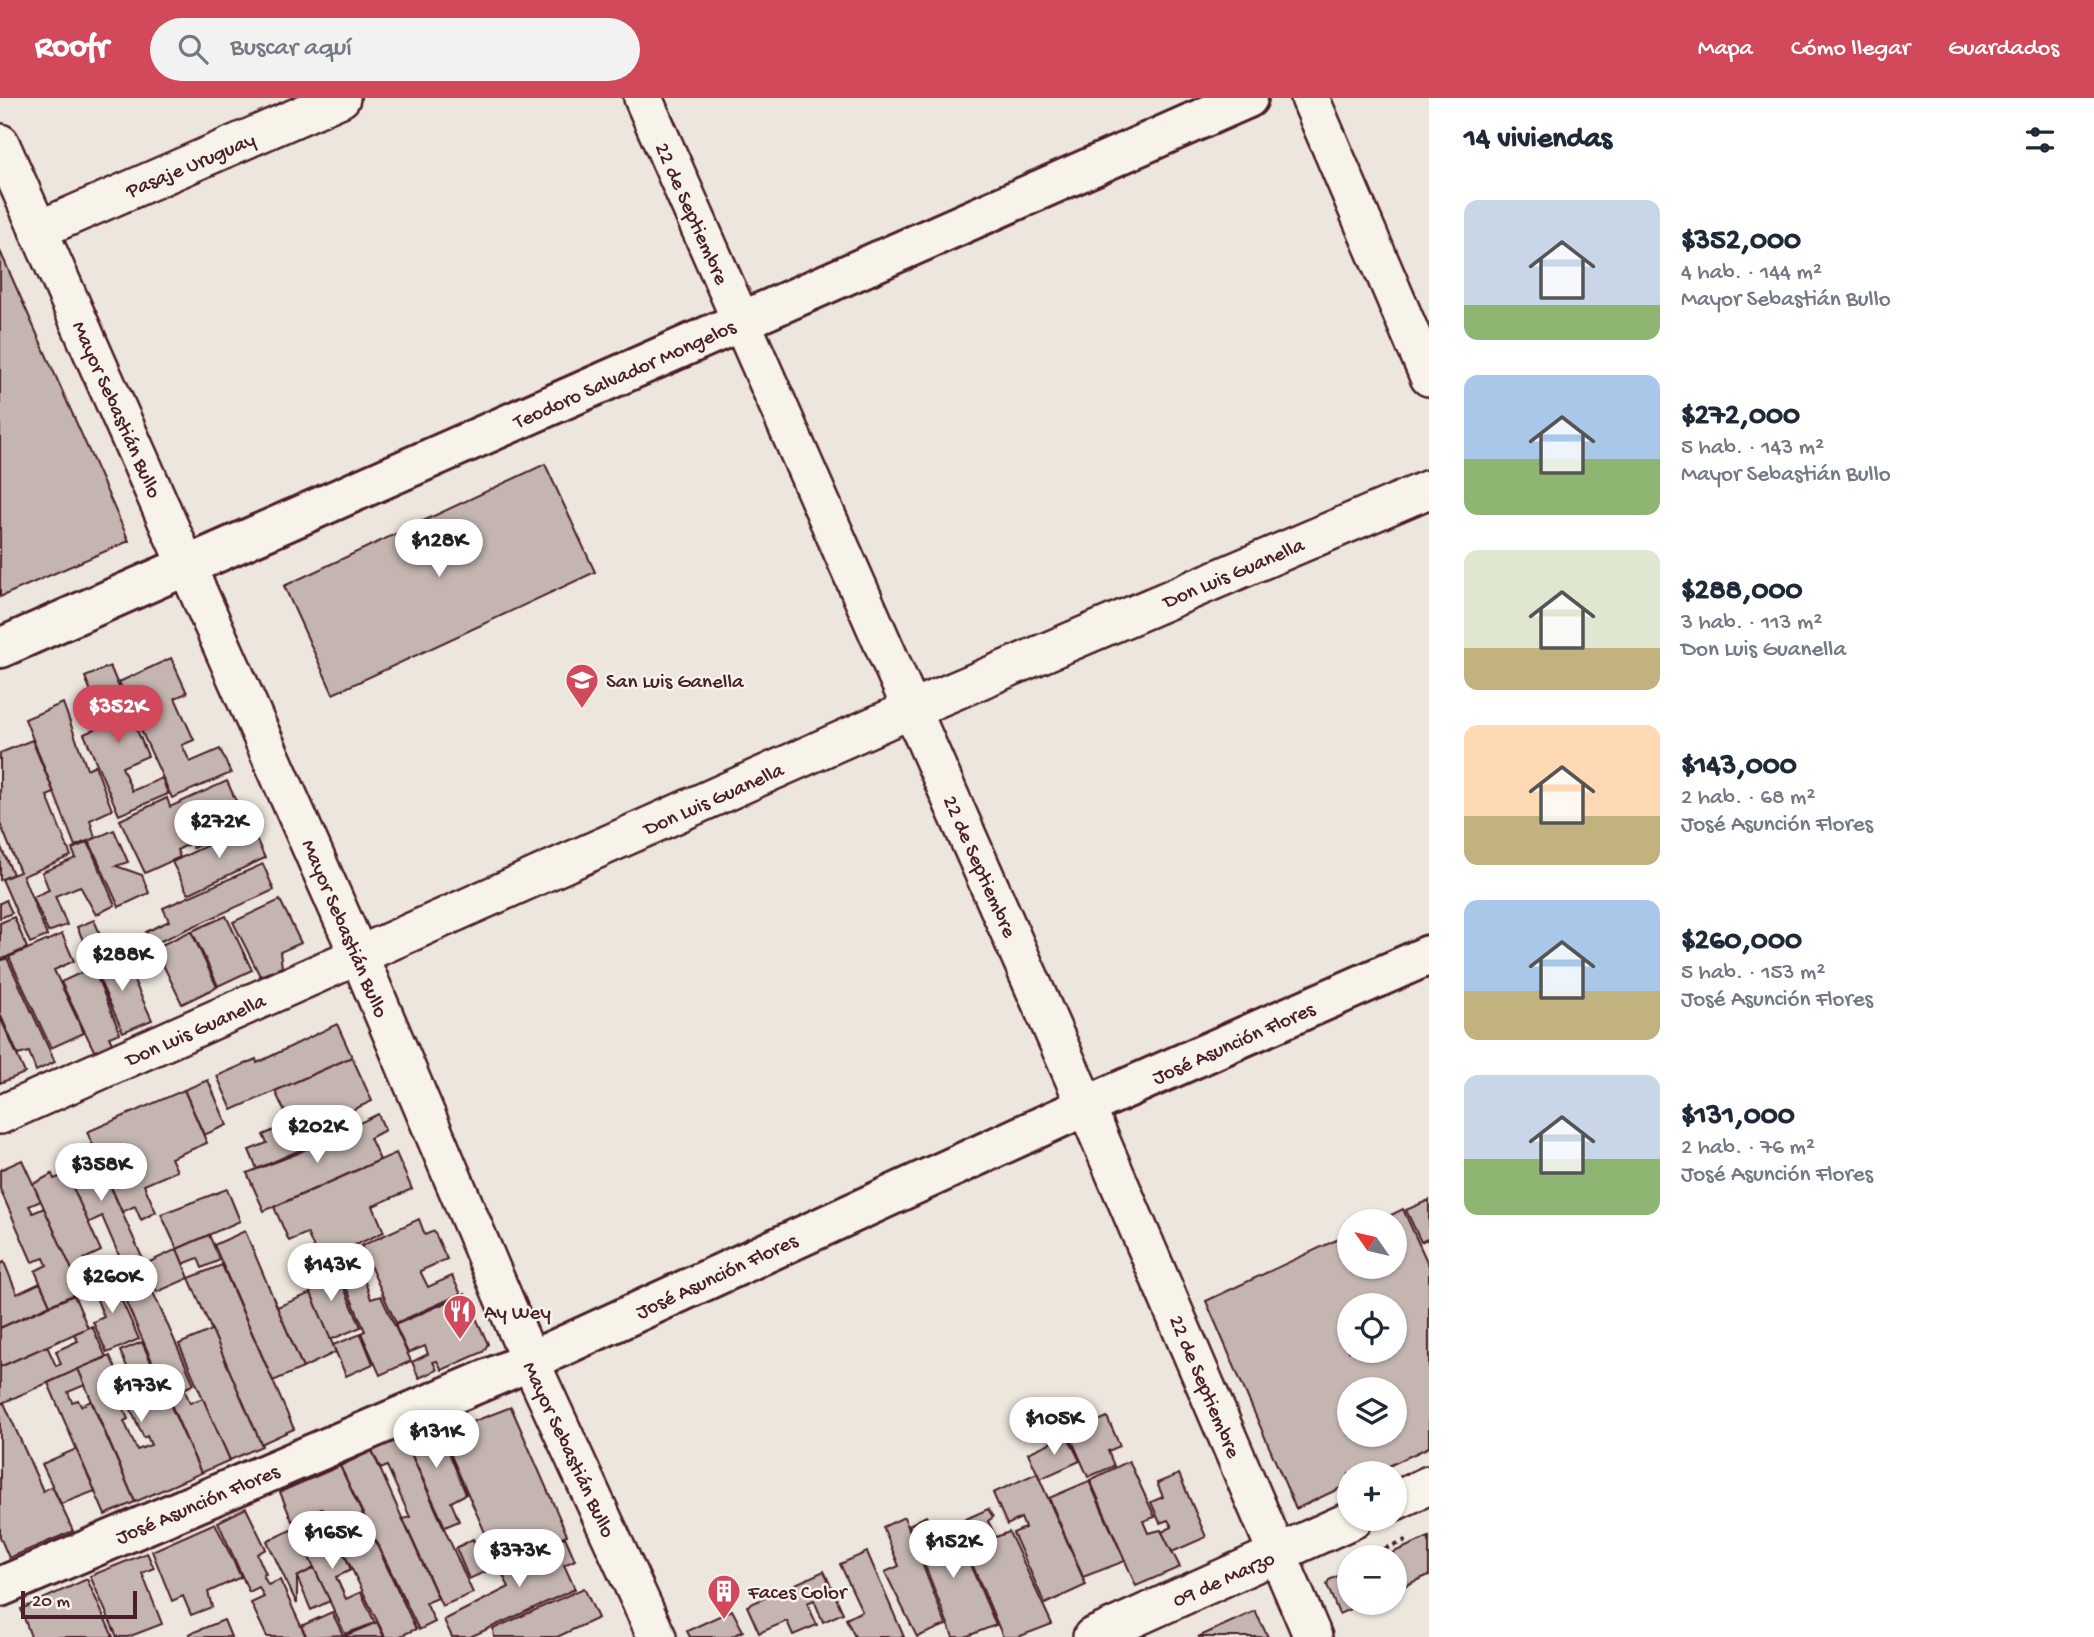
<!DOCTYPE html>
<html lang="es">
<head>
<meta charset="utf-8">
<style>
	body { margin:0; font-family:"Gochi Hand",sans-serif; background:#f2f2f3; color:#1f2937; height:100vh; display:flex; flex-direction:column; font-size:26px; white-space:nowrap }
	* { box-sizing:border-box; margin:0 }
	p { font-size:23px; color:#747a83 }
	.icon { flex:none; width:38px; height:38px; fill:none; stroke:currentColor; stroke-width:2; stroke-linecap:round; stroke-linejoin:round }
	.map { position:relative; flex:1; overflow:hidden }
	.drawer { display:flex; flex-direction:column; background:#fff; width:665px }
	.drawer>* { flex:none }
	.needle { width:46px; rotate:304deg }
	.controls { position:absolute; left:1337px; top:1111px; display:grid; gap:14px }
	.controls a { display:grid; place-items:center; width:70px; height:70px; border-radius:50%; background:#fff; box-shadow:0 2px 5px #0004; font-size:35px }
	.scale { position:absolute; left:21px; bottom:18px; width:116px; box-sizing:border-box; padding-left:7px; border:4px solid #4a1f2b; border-top:0; font-size:19px; line-height:24px; white-space:nowrap; color:#4a1f2b; -webkit-text-stroke:5px #f7f3e8; paint-order:stroke }
	.price { position:absolute; translate:-50% -60px; padding:0 16px; border-radius:24px; background:#fff; color:#222; font-size:23px; line-height:46px; filter:drop-shadow(0 2px 4px #0008) }
	.price::after { content:''; position:absolute; left:50%; top:42px; width:21px; height:16px; margin-left:-10px; background:inherit; clip-path:polygon(0 0,100% 0,50% 100%) }
	.price.current { background:#d1495b; color:#fff }
	ul { padding:0; list-style:none }
	li { display:flex; align-items:center; gap:21px; height:175px; padding:0 35px }
	li span { display:grid; place-items:center; flex:none; width:196px; height:140px; border-radius:14px; color:#555 }
	li>.icon { margin-inline-start:auto }
	span .icon { width:84px; height:84px; fill:#fffc; stroke-width:1 }
	li b { font-size:30px }
	h2 { display:flex; justify-content:space-between; align-items:center; height:84px; padding:0 35px; font-size:30px }
	header { display:flex; align-items:center; gap:42px; box-sizing:border-box; height:98px; padding:0 35px; background:#d1495b; color:#fff }
	header strong { font-size:33px }
	nav { display:flex; gap:38px; margin-inline-start:auto; font-size:24px }
	.search { width:490px; height:63px; background:#f2f2f3; display:flex; align-items:center; gap:18px; box-sizing:border-box; padding:0 24px; border-radius:38px; color:#747a83; font-size:26px }
	main { display:flex; flex:1; min-height:0 }
	.map>svg:first-child { display:block }
	.building { fill:#c4b5b0; stroke:#4a1f2b; stroke-width:2; fill-rule:evenodd }
	.lines { fill:none; stroke-linecap:round; stroke-linejoin:round }
	.street-casing { stroke:#4a1f2b; stroke-width:42 }
	.secondary-casing { stroke:#4a1f2b; stroke-width:44 }
	.path { stroke:#4a1f2b; stroke-width:4.5; stroke-dasharray:5 5; stroke-linecap:butt }
	.street { stroke:#f7f3e8; stroke-width:37 }
	.secondary { stroke:#f7f3e8; stroke-width:38 }
	.labels { text-anchor:middle; stroke-width:5; stroke-linejoin:round; paint-order:stroke }
	.street-label { font-size:21px; fill:#4a1f2b; stroke:#f7f3e8 }
	.poi-label { font-size:21px; fill:#4a1f2b; stroke:#f7f3e8; text-anchor:start }
</style>
</head>
<body>
<header>
<strong>Roofr</strong>
<div class="search"><svg class="icon" aria-label="search" viewBox="0 0 24 24"><circle cx="10" cy="10" r="6"/><path d="M15 15l6 6"/></svg>Buscar aquí</div>
<nav><a>Mapa</a><a>Cómo llegar</a><a>Guardados</a></nav>
</header>
<main>
<div class="map">
<svg width="1429" height="1539" viewBox="0 0 1429 1539">
	<rect width="100%" height="100%" fill="#ece6dd"/>
	<filter id="ink" filterUnits="userSpaceOnUse"><feTurbulence type="fractalNoise" baseFrequency=".0143" numOctaves="2"/><feDisplacementMap in="SourceGraphic" scale="14" xChannelSelector="R" yChannelSelector="G"/><feConvolveMatrix kernelMatrix="1 2 1 2 8 2 1 2 1" color-interpolation-filters="sRGB"/></filter>
	<g filter="url(#ink)">
		<g class="building">
			<polygon points="0,153 129,443 0,499"/>
			<polygon points="545,366 595,474 333,596 284,488"/>
			<polygon points="171,560 187,595 175,600 194,642 182,647 190,664 220,651 231,675 172,700 119,584"/>
			<polygon points="110,568 148,658 122,669 132,693 162,680 168,696 119,717 84,636 100,629 95,617 107,612 104,605 97,608 85,579"/>
			<polygon points="63,605 87,671 95,667 112,712 90,722 95,740 75,748 25,621"/>
			<polygon points="32,642 54,695 47,698 71,758 23,778 47,838 30,845 2,781 20,774 0,725 0,655"/>
			<polygon points="227,683 241,714 215,725 221,738 193,750 191,745 177,752 180,759 145,775 120,722 167,700 170,709"/>
			<polygon points="250,727 265,760 188,796 172,764"/>
			<polygon points="114,732 128,764 116,768 142,777 149,795 119,809 89,743"/>
			<polygon points="88,744 115,807 96,817 80,788 55,798 67,827 48,834 33,799 49,792 42,774 76,760 72,751"/>
			<polygon points="0,747 13,776 0,782"/>
			<polygon points="263,766 274,792 152,847 146,834 169,823 163,810"/>
			<polygon points="6,802 12,815 0,820 0,805"/>
			<polygon points="280,802 301,845 280,854 282,869 260,878 233,824"/>
			<polygon points="226,818 252,872 218,888 192,833"/>
			<polygon points="14,819 27,850 0,862 0,825"/>
			<polygon points="94,822 107,852 91,860 77,829"/>
			<polygon points="191,833 217,889 182,906 155,850"/>
			<polygon points="62,836 74,863 54,872 84,935 51,950 9,859"/>
			<polygon points="122,856 152,922 123,934 93,868"/>
			<polygon points="7,860 55,964 36,973 29,954 18,957 0,916 0,863"/>
			<polygon points="93,869 120,935 109,939 116,954 98,961 61,884"/>
			<polygon points="0,919 25,975 0,985"/>
			<polygon points="337,926 352,959 232,1012 217,978 256,961 257,965"/>
			<polygon points="352,959 372,1003 311,1031 316,1045 257,1071 249,1052 267,1045 263,1037 290,1025 275,993"/>
			<polygon points="208,982 227,1027 204,1037 184,992"/>
			<polygon points="184,992 207,1045 171,1060 177,1073 144,1087 156,1114 141,1122 135,1108 122,1114 87,1034"/>
			<polygon points="378,1016 385,1032 370,1040 380,1062 264,1113 247,1075 296,1056"/>
			<polygon points="92,1047 145,1166 126,1174 102,1118 88,1125 60,1062"/>
			<polygon points="396,1055 412,1091 373,1108 384,1134 320,1163 307,1135 289,1143 274,1109"/>
			<polygon points="22,1062 41,1103 29,1108 33,1115 44,1110 82,1193 50,1207 35,1173 47,1167 44,1160 32,1164 0,1091 0,1072"/>
			<polygon points="52,1076 54,1081 67,1076 101,1153 84,1161 92,1180 78,1185 33,1086"/>
			<polygon points="227,1091 240,1123 177,1151 161,1116"/>
			<polygon points="1429,1102 1429,1145 1427,1141 1421,1144 1406,1112"/>
			<path d="M1403 1111 1429 1168V1349L1372 1376H1349V1386L1296 1411 1206 1203 1349 1136V1169H1395V1124H1377ZM1349 1208H1395V1253H1349ZM1349 1292H1395V1337H1349Z"/>
			<polygon points="419,1121 425,1137 434,1133 447,1161 420,1173 428,1189 452,1178 461,1196 396,1225 361,1148"/>
			<polygon points="245,1133 303,1270 273,1283 214,1147"/>
			<polygon points="209,1137 220,1162 202,1170 198,1160 183,1166 177,1151"/>
			<polygon points="353,1150 371,1201 381,1198 411,1263 380,1277 361,1235 365,1233 343,1182 340,1183 330,1161"/>
			<polygon points="177,1151 189,1180 157,1194 145,1166"/>
			<polygon points="320,1163 326,1178 319,1182 323,1191 341,1183 361,1229 330,1242 301,1172"/>
			<polygon points="4,1164 17,1196 40,1185 50,1207 0,1230 0,1166"/>
			<polygon points="222,1167 294,1331 261,1346 189,1180"/>
			<polygon points="109,1174 139,1241 107,1255 93,1224 104,1219 89,1182"/>
			<polygon points="152,1192 194,1286 184,1291 190,1305 203,1300 230,1362 201,1375 126,1204"/>
			<polygon points="311,1195 336,1254 303,1270 277,1209"/>
			<polygon points="465,1196 488,1246 483,1254 442,1272 437,1263 433,1264 437,1272 419,1280 412,1264 428,1256 425,1248 408,1255 395,1227"/>
			<polygon points="74,1197 88,1230 0,1269 0,1230"/>
			<polygon points="92,1228 106,1259 0,1306 0,1269 47,1248 56,1268 61,1266 56,1253 78,1243 74,1236"/>
			<polygon points="212,1232 262,1348 230,1362 179,1246"/>
			<polygon points="361,1236 373,1266 346,1278 333,1247"/>
			<polygon points="142,1244 201,1375 135,1404 78,1271 110,1258 119,1277 110,1281 128,1321 124,1323 137,1352 151,1347 147,1338 144,1340 120,1288 133,1282 120,1253"/>
			<polygon points="78,1271 85,1287 68,1294 72,1304 78,1302 81,1308 91,1303 135,1404 105,1417 48,1285"/>
			<polygon points="4,1305 43,1393 52,1388 73,1433 9,1460 0,1439 0,1306"/>
			<polygon points="511,1309 567,1437 498,1464 437,1326 462,1316 467,1326"/>
			<polygon points="1107,1319 1120,1348 1108,1353 1114,1368 1088,1379 1069,1336"/>
			<polygon points="436,1323 466,1396 451,1404 459,1423 445,1429 403,1338"/>
			<polygon points="1067,1337 1080,1363 1040,1381 1028,1355"/>
			<polygon points="403,1338 473,1495 442,1508 403,1421 410,1419 387,1368 381,1371 372,1353"/>
			<polygon points="76,1351 95,1393 61,1406 42,1366"/>
			<polygon points="372,1353 438,1500 426,1505 435,1524 419,1532 340,1368"/>
			<polygon points="1129,1363 1155,1419 1143,1423 1148,1435 1161,1432 1180,1469 1136,1488 1090,1382"/>
			<polygon points="340,1368 416,1531 398,1539 385,1539 322,1410 292,1423 280,1394"/>
			<polygon points="1037,1375 1086,1487 1045,1506 1013,1435 1025,1430 1021,1420 1007,1427 993,1395"/>
			<polygon points="1179,1376 1206,1439 1172,1454 1162,1434 1172,1429 1168,1422 1160,1425 1151,1404 1163,1399 1157,1385"/>
			<polygon points="1089,1383 1125,1463 1083,1479 1049,1400"/>
			<polygon points="246,1410 266,1451 257,1456 266,1476 263,1477 268,1487 280,1482 306,1539 267,1539 251,1505 264,1499 259,1489 249,1494 218,1424"/>
			<polygon points="322,1410 332,1430 319,1437 325,1450 339,1443 351,1472 336,1479 346,1501 361,1494 375,1525 345,1536 292,1423"/>
			<polygon points="988,1411 993,1419 988,1423 996,1439 1009,1434 1052,1526 1018,1539 1003,1539 955,1426"/>
			<polygon points="926,1418 936,1439 955,1431 996,1527 965,1539 953,1539 909,1427"/>
			<polygon points="904,1419 946,1527 917,1539 885,1474 899,1468 883,1429"/>
			<polygon points="215,1425 241,1479 208,1494 212,1509 191,1517 183,1498 172,1503 152,1453"/>
			<polygon points="295,1430 314,1470 297,1479 297,1506 267,1443"/>
			<polygon points="565,1439 575,1462 564,1467 575,1491 470,1539 452,1539 444,1522 509,1489 498,1467"/>
			<polygon points="1429,1439 1429,1477 1395,1492 1395,1460 1380,1460"/>
			<polygon points="473,1441 487,1473 469,1481 456,1450"/>
			<polygon points="867,1454 904,1539 855,1539 846,1521 862,1513 840,1466"/>
			<polygon points="147,1455 154,1470 142,1475 162,1526 128,1539 117,1539 90,1478"/>
			<polygon points="314,1470 330,1503 311,1512 297,1479"/>
			<polygon points="824,1473 843,1515 823,1524 814,1502 807,1505 817,1527 793,1537 787,1523 759,1535 747,1508"/>
			<polygon points="1349,1473 1349,1505 1364,1505 1339,1516 1327,1487 1329,1482"/>
			<polygon points="87,1481 113,1539 31,1539 21,1511"/>
			<polygon points="584,1490 598,1520 557,1539 494,1539 493,1531"/>
			<polygon points="732,1512 743,1533 731,1539 690,1539 687,1533"/>
			<polygon points="1255,1513 1268,1539 1198,1539"/>
			<polygon points="332,1514 343,1537 307,1539 301,1528"/>
			<polygon points="224,1522 231,1539 191,1539 189,1536"/>
			<polygon points="377,1524 384,1539 342,1539 375,1525"/>
		</g>
		<g class="lines">
			<defs>
				<g id="street">
					<polyline points="643,0 1086,1008 1313,1539"/>
					<polyline points="1310,0 1429,279"/>
					<polyline points="0,45 359,858 530,1263 657,1539"/>
					<polyline points="38,132 341,0"/>
					<polyline points="0,1017 912,611 1429,391"/>
					<polyline points="1395,1403 1429,1387"/>
					<polyline points="1092,1539 1354,1421"/>
				</g>
				<g id="secondary">
					<polyline points="0,550 1248,0"/>
					<polyline points="0,1489 530,1263 1086,1008 1429,857"/>
				</g>
			</defs>
			<use href="#street" class="street-casing"/>
			<use href="#secondary" class="secondary-casing"/>
			<polyline class="path" points="1375,1455 1406,1442"/>
			<use href="#street" class="street"/>
			<use href="#secondary" class="secondary"/>
		</g>
	</g>
	<defs>
		<symbol id="school-pin" viewBox="-11 -11 22 30"><path d="M0 17L-7.5 6A9.5 9.5 0 1 1 7.5 6Z" fill="#d1495b" stroke="#f7f3e8"/><path d="M0-5L7-2L0 1L-7-2ZM-4 1L0 2.5L4 1V4Q0 6-4 4Z" fill="#fff"/></symbol>
		<symbol id="restaurant-pin" viewBox="-11 -11 22 30"><path d="M0 17L-7.5 6A9.5 9.5 0 1 1 7.5 6Z" fill="#d1495b" stroke="#f7f3e8"/><path d="M-5-6h1v4h1v-4h1v4h1v-4h1v5L-1.5 .5V6h-2V.5L-5-1ZM5-6V6H3V1.5H1.5Q1.5-4 5-6Z" fill="#fff"/></symbol>
		<symbol id="building-pin" viewBox="-11 -11 22 30"><path d="M0 17L-7.5 6A9.5 9.5 0 1 1 7.5 6Z" fill="#d1495b" stroke="#f7f3e8"/><path d="M-4-6H4V6H1V3H-1V6H-4ZM-2.5-4.3h1.7v1.8h-1.7ZM.8-4.3h1.7v1.8H.8ZM-2.5-1h1.7V.8h-1.7ZM.8-1h1.7V.8H.8Z" fill="#fff"/></symbol>
	</defs>
	<g fill-rule="evenodd">
		<use href="#school-pin" x="563" y="563" width="38" height="52"/>
		<use href="#restaurant-pin" x="441" y="1194" width="38" height="52"/>
		<use href="#building-pin" x="705" y="1474" width="38" height="52"/>
	</g>
	<g class="labels">
		<g class="street-label">
			<text transform="translate(190 66) rotate(-23)" y="7">Pasaje Uruguay</text>
			<text transform="translate(693 115) rotate(66)" y="7">22 de Septiembre</text>
			<text transform="translate(624 275) rotate(-24)" y="7">Teodoro Salvador Mongelos</text>
			<text transform="translate(118 311) rotate(66)" y="7">Mayor Sebastián Bullo</text>
			<text transform="translate(1233 474) rotate(-23)" y="7">Don Luis Guanella</text>
			<text transform="translate(713 700) rotate(-24)" y="7">Don Luis Guanella</text>
			<text transform="translate(981 768) rotate(66)" y="7">22 de Septiembre</text>
			<text transform="translate(346 830) rotate(67)" y="7">Mayor Sebastián Bullo</text>
			<text transform="translate(195 931) rotate(-24)" y="7">Don Luis Guanella</text>
			<text transform="translate(1233 944) rotate(-24)" y="7">José Asunción Flores</text>
			<text transform="translate(716 1177) rotate(-25)" y="7">José Asunción Flores</text>
			<text transform="translate(1206 1288) rotate(67)" y="7">22 de Septiembre</text>
			<text transform="translate(570 1351) rotate(65)" y="7">Mayor Sebastián Bullo</text>
			<text transform="translate(197 1405) rotate(-23)" y="7">José Asunción Flores</text>
			<text transform="translate(1223 1480) rotate(-24)" y="7">09 de Marzo</text>
		</g>
		<g class="poi-label">
			<text x="606" y="589">San Luis Ganella</text>
			<text x="484" y="1220">Ay Wey</text>
			<text x="748" y="1500">Faces Color</text>
		</g>
	</g>
</svg>
<div class="controls">
<a><svg class="needle" viewBox="-14 -14 28 28"><path d="M0-13l5 13h-10z" fill="#e53935"/><path d="M0 13l5-13h-10z" fill="#747a83"/></svg></a>
<a><svg class="icon" aria-label="locate" viewBox="0 0 24 24"><circle cx="12" cy="12" r="6"/><path d="M12 2v4M12 18v4M2 12h4M18 12h4"/></svg></a>
<a><svg class="icon" aria-label="layers" viewBox="0 0 24 24"><path d="M12 4l9 5-9 5-9-5zM3 14l9 5 9-5"/></svg></a>
<a>+</a>
<a>−</a>
</div>
<div class="scale">20 m</div>
<b class="price" style="left:439px;top:481px">$128K</b>
<b class="price current" style="left:118px;top:647px">$352K</b>
<b class="price" style="left:219px;top:762px">$272K</b>
<b class="price" style="left:122px;top:895px">$288K</b>
<b class="price" style="left:317px;top:1067px">$202K</b>
<b class="price" style="left:101px;top:1105px">$358K</b>
<b class="price" style="left:331px;top:1205px">$143K</b>
<b class="price" style="left:112px;top:1217px">$260K</b>
<b class="price" style="left:141px;top:1326px">$173K</b>
<b class="price" style="left:1054px;top:1359px">$105K</b>
<b class="price" style="left:436px;top:1372px">$131K</b>
<b class="price" style="left:332px;top:1473px">$165K</b>
<b class="price" style="left:953px;top:1482px">$152K</b>
<b class="price" style="left:519px;top:1491px">$373K</b>
</div>
<section class="drawer">
<h2>14 viviendas<svg class="icon" aria-label="filters" viewBox="0 0 24 24"><path d="M4 7h16M4 17h16"/><circle cx="9" cy="7" r="2"/><circle cx="15" cy="17" r="2"/></svg></h2>
<ul>
<li><span style="background:linear-gradient(#c9d6e8 75%,#8fb573 0)"><svg class="icon" aria-label="home" viewBox="0 0 24 24"><path d="M3 11l9-7 9 7M6 9v11h12V9"/></svg></span><div><b>$352,000</b><p>4 hab. · 144 m²</p><p>Mayor Sebastián Bullo</p></div></li>
<li><span style="background:linear-gradient(#a9c7e8 60%,#8fb573 0)"><svg class="icon" aria-label="home" viewBox="0 0 24 24"><path d="M3 11l9-7 9 7M6 9v11h12V9"/></svg></span><div><b>$272,000</b><p>5 hab. · 143 m²</p><p>Mayor Sebastián Bullo</p></div></li>
<li><span style="background:linear-gradient(#dfe7d0 70%,#c2b280 0)"><svg class="icon" aria-label="home" viewBox="0 0 24 24"><path d="M3 11l9-7 9 7M6 9v11h12V9"/></svg></span><div><b>$288,000</b><p>3 hab. · 113 m²</p><p>Don Luis Guanella</p></div></li>
<li><span style="background:linear-gradient(#ffd9b3 65%,#c2b280 0)"><svg class="icon" aria-label="home" viewBox="0 0 24 24"><path d="M3 11l9-7 9 7M6 9v11h12V9"/></svg></span><div><b>$143,000</b><p>2 hab. · 68 m²</p><p>José Asunción Flores</p></div></li>
<li><span style="background:linear-gradient(#a9c7e8 65%,#c2b280 0)"><svg class="icon" aria-label="home" viewBox="0 0 24 24"><path d="M3 11l9-7 9 7M6 9v11h12V9"/></svg></span><div><b>$260,000</b><p>5 hab. · 153 m²</p><p>José Asunción Flores</p></div></li>
<li><span style="background:linear-gradient(#c9d6e8 60%,#8fb573 0)"><svg class="icon" aria-label="home" viewBox="0 0 24 24"><path d="M3 11l9-7 9 7M6 9v11h12V9"/></svg></span><div><b>$131,000</b><p>2 hab. · 76 m²</p><p>José Asunción Flores</p></div></li>
</ul>
</section>
</main>
</body>
</html>
